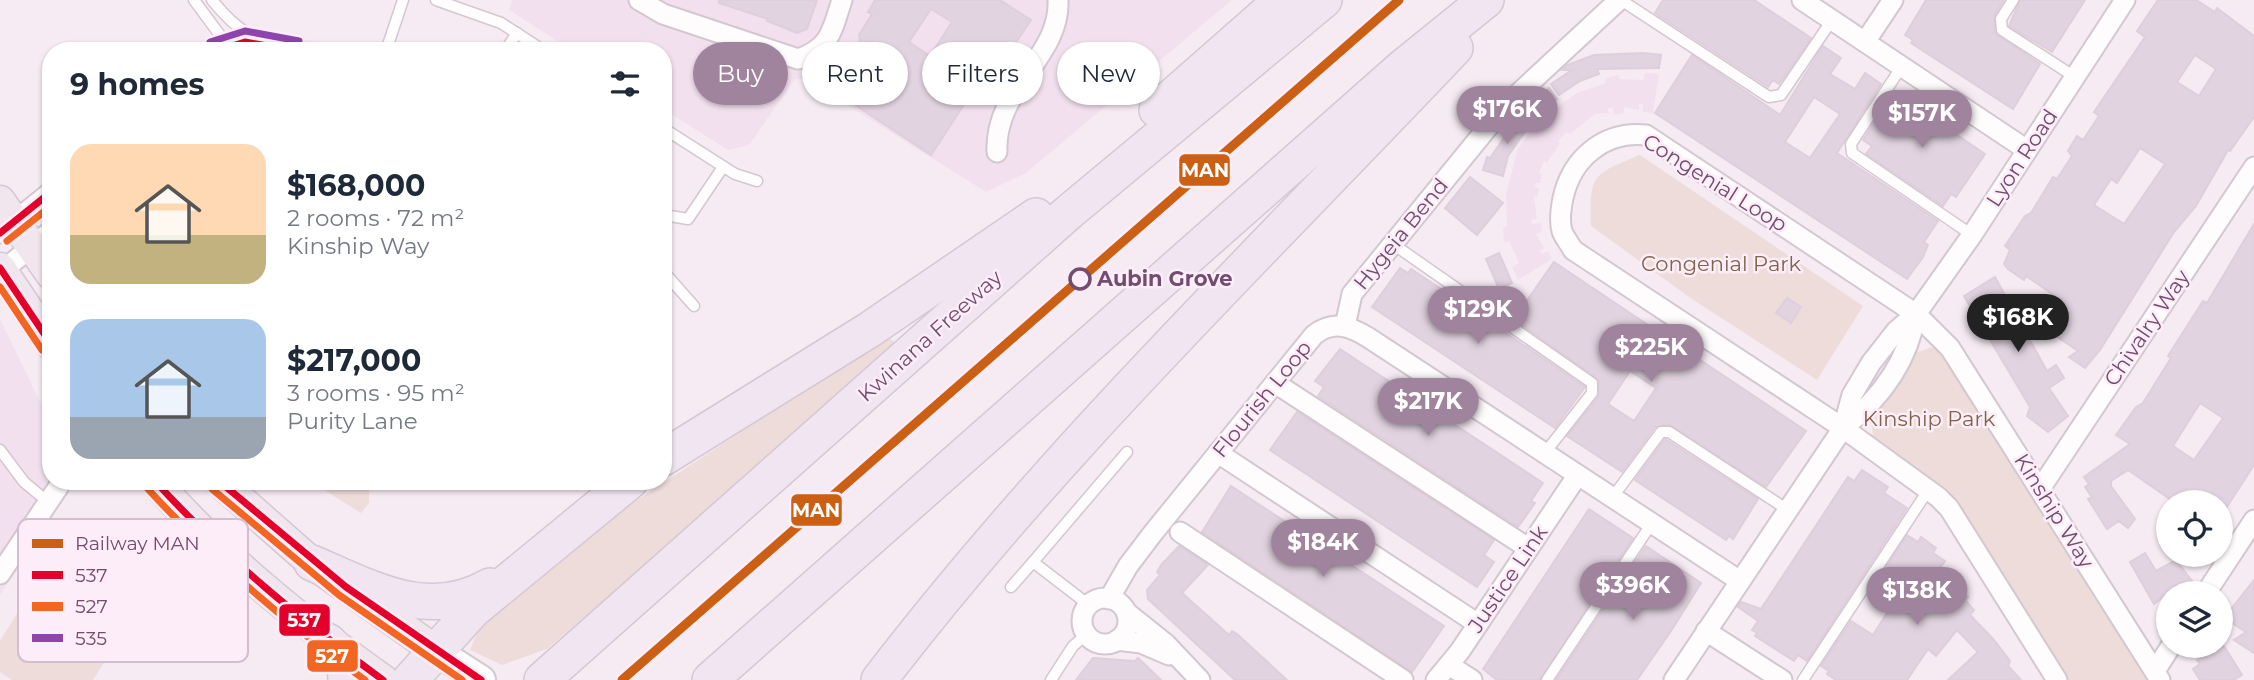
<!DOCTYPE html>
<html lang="en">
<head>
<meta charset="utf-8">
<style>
	body { margin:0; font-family:Montserrat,sans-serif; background:#f6f6f7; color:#1f2937; height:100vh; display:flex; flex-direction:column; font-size:26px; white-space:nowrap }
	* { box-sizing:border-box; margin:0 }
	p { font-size:23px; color:#747a83 }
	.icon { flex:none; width:38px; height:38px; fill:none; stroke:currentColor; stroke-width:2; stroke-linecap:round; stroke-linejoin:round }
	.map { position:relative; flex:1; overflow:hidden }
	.details { position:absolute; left:42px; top:42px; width:630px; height:448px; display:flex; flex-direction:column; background:#fff; border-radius:28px; box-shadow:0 2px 5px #0004 }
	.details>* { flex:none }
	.banner { position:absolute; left:693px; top:42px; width:665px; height:63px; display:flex; gap:14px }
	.controls { position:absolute; left:2156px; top:490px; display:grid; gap:14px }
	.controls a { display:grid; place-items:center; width:77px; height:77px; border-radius:50%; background:#fff; box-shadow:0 2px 5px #0004; font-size:35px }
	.price { position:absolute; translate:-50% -60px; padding:0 16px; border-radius:24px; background:#a0849d; color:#fff; font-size:23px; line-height:46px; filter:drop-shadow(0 2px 4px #0008) }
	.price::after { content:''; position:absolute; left:50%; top:42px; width:21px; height:16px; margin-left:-10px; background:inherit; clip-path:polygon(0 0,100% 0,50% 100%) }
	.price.current { background:#222; color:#fff }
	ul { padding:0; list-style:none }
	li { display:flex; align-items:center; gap:21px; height:175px; padding:0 28px }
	li span { display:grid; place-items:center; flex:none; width:196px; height:140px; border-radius:21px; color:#555 }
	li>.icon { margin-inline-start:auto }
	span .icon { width:84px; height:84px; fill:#fffc; stroke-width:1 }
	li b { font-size:30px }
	h2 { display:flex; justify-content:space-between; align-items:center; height:84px; padding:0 28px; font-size:30px }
	.chip { padding:0 24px; border-radius:32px; background:#fff; box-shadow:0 2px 5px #0004; font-size:24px; line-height:63px }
	.chip.current { background:#a0849d; color:#fff }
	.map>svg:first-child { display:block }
	.residential { fill:#f3e0ee }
	.green { fill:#eedcda }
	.building { fill:#e2d3e0; stroke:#dfcedc; stroke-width:2; fill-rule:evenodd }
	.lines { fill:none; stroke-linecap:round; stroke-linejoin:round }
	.lane-casing { stroke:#d3c7d0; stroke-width:13 }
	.street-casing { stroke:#d3c7d0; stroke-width:23 }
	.secondary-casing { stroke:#d4c8d2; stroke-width:32 }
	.primary-casing { stroke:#d5c7d3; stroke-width:33 }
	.highway-casing { stroke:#d5c7d3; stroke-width:38 }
	.lane { stroke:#fefcfd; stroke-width:10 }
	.street { stroke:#fefcfd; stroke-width:19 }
	.secondary { stroke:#fefcfd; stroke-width:28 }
	.primary { stroke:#f1e6ed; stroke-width:30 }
	.highway { stroke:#f0e5f0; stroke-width:35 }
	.bus-1-casing { stroke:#fdedf8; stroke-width:12 }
	.bus-2-casing { stroke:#fdedf8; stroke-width:12 }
	.bus-3-casing { stroke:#fdedf8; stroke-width:12 }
	.bus-1 { stroke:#e4002b; stroke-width:7 }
	.bus-2 { stroke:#f26522; stroke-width:7 }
	.bus-3 { stroke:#8e44ad; stroke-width:7 }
	.rail-1-casing { stroke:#fdedf8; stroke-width:14 }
	.rail-1 { stroke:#cb6015; stroke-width:9 }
	.stop-dot { fill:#fdedf8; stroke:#724d6f; stroke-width:3.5 }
	.labels { text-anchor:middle; stroke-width:5; stroke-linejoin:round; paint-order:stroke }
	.street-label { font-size:21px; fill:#724d6f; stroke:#fdedf8 }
	.park-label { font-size:21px; fill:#82634c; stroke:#fdedf8 }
	.stop-label { font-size:21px; font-weight:bold; fill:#724d6f; stroke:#fdedf8; text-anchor:start }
	.key { fill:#fdedf8; stroke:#d3bdcf; stroke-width:2 }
	.key-label { font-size:19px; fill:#724d6f }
	.line-badge { stroke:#fdedf8; stroke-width:2.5 }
	.badge-label { font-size:19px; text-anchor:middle; font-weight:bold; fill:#fff }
</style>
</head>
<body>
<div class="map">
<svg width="2254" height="680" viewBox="0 0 2254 680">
	<rect width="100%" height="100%" fill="#f6ebf3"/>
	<g class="residential">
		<polygon points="512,0 1232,0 1026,173 986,192 806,79 795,79 749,145 728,150 663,109 663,51 573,51 509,10"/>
		<polygon points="1645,73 1659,74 1653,113 1643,112 1643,104 1639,104 1639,110 1624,107 1624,113 1614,115 1613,108 1608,108 1609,113 1595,114 1570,134 1567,132 1558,141 1560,143 1547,163 1544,161 1539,173 1542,174 1540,183 1535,183 1534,187 1539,188 1537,197 1534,196 1537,219 1531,220 1532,224 1541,223 1542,232 1536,234 1544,248 1539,251 1542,254 1548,251 1552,259 1518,280 1512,267 1519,263 1509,241 1504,242 1503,227 1507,226 1506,194 1518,149 1538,122 1575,94 1606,83 1606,78 1619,75 1619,79 1643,80"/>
		<polygon points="0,319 51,424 51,481 70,481 71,486 0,595"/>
	</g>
	<g class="green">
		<path d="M1640 155 1863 306 1817 380 1692 299 1591 226C1589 174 1593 174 1640 155Z"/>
		<polygon points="887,336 901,347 547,649 502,665 470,650 481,623 622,510"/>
		<polygon points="1932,347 1942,350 2154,680 2068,680 1962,511 1873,438 1871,415 1915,353"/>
		<polygon points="310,481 369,481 369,503 361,513"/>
		<polygon points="39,578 123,632 93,680 12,680 0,672 0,641"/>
	</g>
	<g class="building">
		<polygon points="719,0 817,0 807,29 797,33 767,21 768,19 719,3"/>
		<path d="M875 0H1000L1031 20 1003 62 995 57 931 155 837 93 854 68 846 63 860 41 859 35 872 14 868 12ZM931 9 952 22 930 56 909 42Z"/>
		<polygon points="1663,0 1754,0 1811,38 1779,84 1773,80 1768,87 1655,13"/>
		<polygon points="1926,0 2004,0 1994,16 1995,33 2040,64 2013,109 1911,43 1913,40 1905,35"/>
		<polygon points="2020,0 2085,0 2052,52 2009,26"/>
		<path d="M2158 0H2196L2215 12 2217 8 2254 36V117L2230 151 2228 150 2196 206 2174 232 2100 350 2085 368 2069 357 2078 351 2043 327 2061 300 2026 276 2024 280 2008 269 2004 264 2010 250 2005 246 2025 216 2031 213 2053 177 2057 179 2072 156 2068 151 2077 136 2083 140 2099 116 2094 112 2145 37 2137 31ZM2195 55 2216 69 2199 96 2177 82ZM2140 148 2165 164 2124 224 2094 205 2111 179 2117 183Z"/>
		<path d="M1823 46 1841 58 1830 74 1855 89 1865 73 1881 84 1837 153 1938 221 1924 242 1928 245 1923 257 1907 279 1655 113 1692 55 1780 115ZM1814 97 1840 114 1810 158 1785 142Z"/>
		<polygon points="1643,53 1661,55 1659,68 1597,69 1599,74 1580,81 1559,95 1551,84 1572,70 1562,70 1567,65 1594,55"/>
		<polygon points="1549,88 1557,99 1546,107 1538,96"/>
		<polygon points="1894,92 1985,154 1956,197 1951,194 1943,206 1866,154 1872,146 1863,140"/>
		<polygon points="1522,112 1533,120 1508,156 1503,176 1483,170 1487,157 1490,158"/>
		<polygon points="1470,177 1503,203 1477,235 1445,208"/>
		<path d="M2254 224V465L2221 516V502H2174L2128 470 2111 481V486L2135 519 2128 528 2119 521 2107 529 2088 499 2092 497 2085 487 2089 484 2084 477 2130 444 2116 435 2136 407 2143 403 2171 358 2168 356 2203 301 2207 303ZM2200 403 2223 418 2194 460 2173 446Z"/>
		<polygon points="1499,253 1512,283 1499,289 1486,259"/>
		<path d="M1554 262 1806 431 1766 487 1670 425 1655 427 1622 472 1567 436 1598 398 1599 380 1514 319ZM1630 371 1656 388 1634 421 1608 404Z"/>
		<polygon points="1400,268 1408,273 1411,269 1443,290 1585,387 1555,428 1372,307"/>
		<polygon points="1995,277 2047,371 2056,365 2064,378 2049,388 2068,416 2048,432 2027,416 2030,407 1964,296"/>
		<polygon points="1787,298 1801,307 1791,323 1776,313"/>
		<polygon points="1340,349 1543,483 1531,501 1535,503 1518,527 1318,396 1324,387 1315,381"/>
		<polygon points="1297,412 1494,540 1484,555 1494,562 1477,587 1270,450"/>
		<polygon points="1665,439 1758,499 1733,539 1729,536 1726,540 1635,480"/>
		<polygon points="1862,470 1888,487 1884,493 1907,508 1807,661 1798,655 1794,661 1755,636 1757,633 1752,630 1758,621 1738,607 1741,602 1761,609 1848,477 1854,481"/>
		<polygon points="1231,486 1444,626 1412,672 1202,532"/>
		<polygon points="1589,509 1633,538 1540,680 1497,680 1483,669"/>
		<polygon points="1907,535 1918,542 1921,537 1936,548 1933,553 1945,561 1938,571 1968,597 1965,600 1974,610 1970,615 1994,640 2010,661 2008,666 2021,680 1948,680 1978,652 1957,630 1936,656 1928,649 1907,680 1836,680 1827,674 1829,671 1821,666 1851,621 1873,635 1894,602 1889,598 1894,589 1889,586 1895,578 1884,571"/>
		<polygon points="1179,546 1208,565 1182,593 1229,635 1232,631 1237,634 1287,680 1235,680 1148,599 1147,590 1160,575 1157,572 1161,565"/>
		<polygon points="1646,546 1701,583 1671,631 1637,680 1556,680"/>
		<polygon points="2145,553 2156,571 2176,560 2192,581 2187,584 2192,593 2168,593 2154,604 2130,562"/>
		<polygon points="2254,580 2254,653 2234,640 2246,632 2224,618"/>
		<polygon points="2224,646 2242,675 2234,680 2200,680 2193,669 2200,664 2197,660"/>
		<polygon points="1093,658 1135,661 1138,658 1161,680 1076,680"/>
	</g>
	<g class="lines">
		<defs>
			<g id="lane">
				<polyline points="194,0 228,46"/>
				<path d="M212 0C241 36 254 38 296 51"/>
				<polyline points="436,0 501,23 544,51"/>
				<polyline points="1621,0 1769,97 1781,95 1832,20"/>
				<polyline points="2013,0 2001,19 2002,30 2075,77"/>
				<polyline points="263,40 274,37 313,51"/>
				<polyline points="386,51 403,0"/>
				<polyline points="505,51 517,33"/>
				<polyline points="1902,66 1851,144 1852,153 1972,235"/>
				<polyline points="663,128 735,174 757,181"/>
				<polyline points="663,212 670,216 688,219 723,167"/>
				<polyline points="1393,244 1592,383 1592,393 1544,454"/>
				<polyline points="663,271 694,306"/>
				<polyline points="0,450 24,482 48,502"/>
				<polyline points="1612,498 1661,432 1669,432 1788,510"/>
				<polyline points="1033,562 1127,452"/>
				<polyline points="1011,587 1033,562 1089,605"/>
				<polyline points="1051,680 1073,646 1087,634"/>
				<polyline points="1547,680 1652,523"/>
				<polyline points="1803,680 1929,489"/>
			</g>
			<g id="street">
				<path d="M639 0 663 14 798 59C831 48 832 30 842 0"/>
				<polyline points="1802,0 2027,150"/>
				<polyline points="1865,42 1893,0"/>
				<polyline points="215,51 225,45 259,41"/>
				<path d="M997 152C994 88 1061 57 1058 0"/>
				<polyline points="0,233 51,192"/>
				<polyline points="2,271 51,231"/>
				<polyline points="1345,326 1352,294 1506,105 1619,0"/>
				<polyline points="1275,383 1528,548"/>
				<path d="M1843 428C1880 399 1908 361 1916 314"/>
				<polyline points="1218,453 1478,624"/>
				<polyline points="2040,489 2254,167"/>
				<polyline points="1180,532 1403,680"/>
				<polyline points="0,574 59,486"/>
				<polyline points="2206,593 2254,520"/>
				<circle cx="1105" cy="621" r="23"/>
				<path d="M1109 599 1128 566 1153 533 1314 335C1333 320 1350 326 1369 338L1740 581"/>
				<polyline points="1126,612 1166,644 1200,680"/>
				<polyline points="1706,631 1782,680"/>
				<polyline points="1117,640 1141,643 1169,655"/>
				<polyline points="1449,665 1472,680"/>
				<polyline points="2155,671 2171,646"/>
				<polyline points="1436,680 1460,651 1577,476"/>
				<polyline points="1674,680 1843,428 1852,395 1871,363 1896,331 1916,314 1972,235 2125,0"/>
				<path d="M2057 680 1949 508 1938 497 1843 428 1573 250C1570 244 1564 237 1562 231 1559 221 1561 208 1563 198 1572 158 1604 131 1646 135L1916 314 1950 348 2160 680"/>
			</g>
			<polyline id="secondary" points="436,651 481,680"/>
			<g id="primary">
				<polyline points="0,201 51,274"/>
				<polyline points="0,268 51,344"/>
				<path d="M155 481C222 558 300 621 383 680"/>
				<polyline points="219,481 312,563 436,651"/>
			</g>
			<g id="highway">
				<polyline points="1157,110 1282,0"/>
				<polyline points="663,458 869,330 1036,216"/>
				<path d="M312 563C371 588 428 622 490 586"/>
				<polyline points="329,642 345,665 346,680"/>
				<polyline points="410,680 473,610 630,481"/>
				<polyline points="542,680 1069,212 1324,0"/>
				<polyline points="710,680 1403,67 1486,0"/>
				<path d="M879 680C1053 453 1259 255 1455 48"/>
			</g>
		</defs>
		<use href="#lane" class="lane-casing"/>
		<use href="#street" class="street-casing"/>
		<use href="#secondary" class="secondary-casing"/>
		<use href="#primary" class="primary-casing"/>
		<use href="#highway" class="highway-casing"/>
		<use href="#lane" class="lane"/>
		<use href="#street" class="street"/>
		<use href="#secondary" class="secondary"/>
		<use href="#primary" class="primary"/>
		<use href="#highway" class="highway"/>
		<defs>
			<g id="bus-1">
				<polyline points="216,51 245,42 295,51"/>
				<polyline points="0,233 51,192"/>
				<polyline points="0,268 51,344"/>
				<path d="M155 481C224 557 301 620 383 680"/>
				<polyline points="219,481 346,587 481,680"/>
			</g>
			<g id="bus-2">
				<polyline points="7,241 51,206"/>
				<polyline points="0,287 42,350"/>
				<path d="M147 488C213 560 286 623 365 680"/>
				<polyline points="212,489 339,595 462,680"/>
			</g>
			<polyline id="bus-3" points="210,42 245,31 299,41"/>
		</defs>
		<use href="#bus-1" class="bus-1-casing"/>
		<use href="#bus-2" class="bus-2-casing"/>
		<use href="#bus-3" class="bus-3-casing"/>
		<use href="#bus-1" class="bus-1"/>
		<use href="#bus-2" class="bus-2"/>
		<use href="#bus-3" class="bus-3"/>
		<defs>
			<polyline id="rail-1" points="622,680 1399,0"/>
		</defs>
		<use href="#rail-1" class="rail-1-casing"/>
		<use href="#rail-1" class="rail-1"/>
	</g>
	<circle class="stop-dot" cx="1080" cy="279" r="10"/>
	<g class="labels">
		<g class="street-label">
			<text transform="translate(2022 158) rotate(-57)" y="7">Lyon Road</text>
			<text transform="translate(1715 183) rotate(32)" y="7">Congenial Loop</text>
			<text transform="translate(1401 234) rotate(-51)" y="7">Hygeia Bend</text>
			<text transform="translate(2147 328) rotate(-56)" y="7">Chivalry Way</text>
			<text transform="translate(930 336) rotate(-42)" y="7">Kwinana Freeway</text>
			<text transform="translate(1262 399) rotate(-51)" y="7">Flourish Loop</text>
			<text transform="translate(2054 511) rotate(58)" y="7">Kinship Way</text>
			<text transform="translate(1508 579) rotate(-56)" y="7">Justice Link</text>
		</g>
		<g class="park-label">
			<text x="1721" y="271">Congenial Park</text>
			<text x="1929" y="426">Kinship Park</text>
		</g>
		<g class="stop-label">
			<text x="1097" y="286">Aubin Grove</text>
		</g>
	</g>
	<rect x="18" y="519" width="230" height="143" rx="10" class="key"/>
	<rect x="32" y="539" width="31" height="9" fill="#cb6015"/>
	<rect x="32" y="571" width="31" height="8" fill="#e4002b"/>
	<rect x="32" y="602" width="31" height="9" fill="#f26522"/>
	<rect x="32" y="634" width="31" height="8" fill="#8e44ad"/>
	<g class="key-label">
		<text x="75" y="550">Railway MAN</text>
		<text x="75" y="582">537</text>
		<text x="75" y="613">527</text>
		<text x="75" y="645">535</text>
	</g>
	<g class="line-badge">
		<rect x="1178" y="153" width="53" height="34" rx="7" fill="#cb6015"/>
		<rect x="790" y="493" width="53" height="34" rx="7" fill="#cb6015"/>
		<rect x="278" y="603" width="53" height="34" rx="7" fill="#e4002b"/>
		<rect x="306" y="639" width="53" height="34" rx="7" fill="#f26522"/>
	</g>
	<g class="badge-label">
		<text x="1205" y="177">MAN</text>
		<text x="816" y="517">MAN</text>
		<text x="304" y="627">537</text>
		<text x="332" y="663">527</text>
	</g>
</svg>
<div class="controls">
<a><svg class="icon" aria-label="locate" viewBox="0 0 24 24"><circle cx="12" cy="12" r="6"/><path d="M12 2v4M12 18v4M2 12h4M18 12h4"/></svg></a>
<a><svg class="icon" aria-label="layers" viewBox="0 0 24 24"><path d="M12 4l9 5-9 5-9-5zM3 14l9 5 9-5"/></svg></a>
</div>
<b class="price" style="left:1507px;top:146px">$176K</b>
<b class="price" style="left:1922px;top:150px">$157K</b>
<b class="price" style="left:1478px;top:346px">$129K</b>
<b class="price current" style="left:2018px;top:354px">$168K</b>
<b class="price" style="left:1651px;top:384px">$225K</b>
<b class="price" style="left:1428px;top:438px">$217K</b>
<b class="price" style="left:1323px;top:579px">$184K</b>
<b class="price" style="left:1633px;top:622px">$396K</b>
<b class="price" style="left:1917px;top:627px">$138K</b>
<div class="banner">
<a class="chip current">Buy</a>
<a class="chip">Rent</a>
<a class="chip">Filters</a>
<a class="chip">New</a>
</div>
<section class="details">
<h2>9 homes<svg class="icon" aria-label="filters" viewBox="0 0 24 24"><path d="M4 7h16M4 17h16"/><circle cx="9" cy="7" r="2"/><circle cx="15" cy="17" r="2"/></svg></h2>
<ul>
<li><span style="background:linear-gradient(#ffd9b3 65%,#c2b280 0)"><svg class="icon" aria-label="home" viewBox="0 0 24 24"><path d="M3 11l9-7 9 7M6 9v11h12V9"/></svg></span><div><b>$168,000</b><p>2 rooms · 72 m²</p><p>Kinship Way</p></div></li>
<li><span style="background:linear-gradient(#a9c7e8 70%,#9aa5b1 0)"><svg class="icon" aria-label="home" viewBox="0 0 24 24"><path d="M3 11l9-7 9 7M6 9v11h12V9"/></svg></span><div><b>$217,000</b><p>3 rooms · 95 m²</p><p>Purity Lane</p></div></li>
</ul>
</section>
</div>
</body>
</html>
